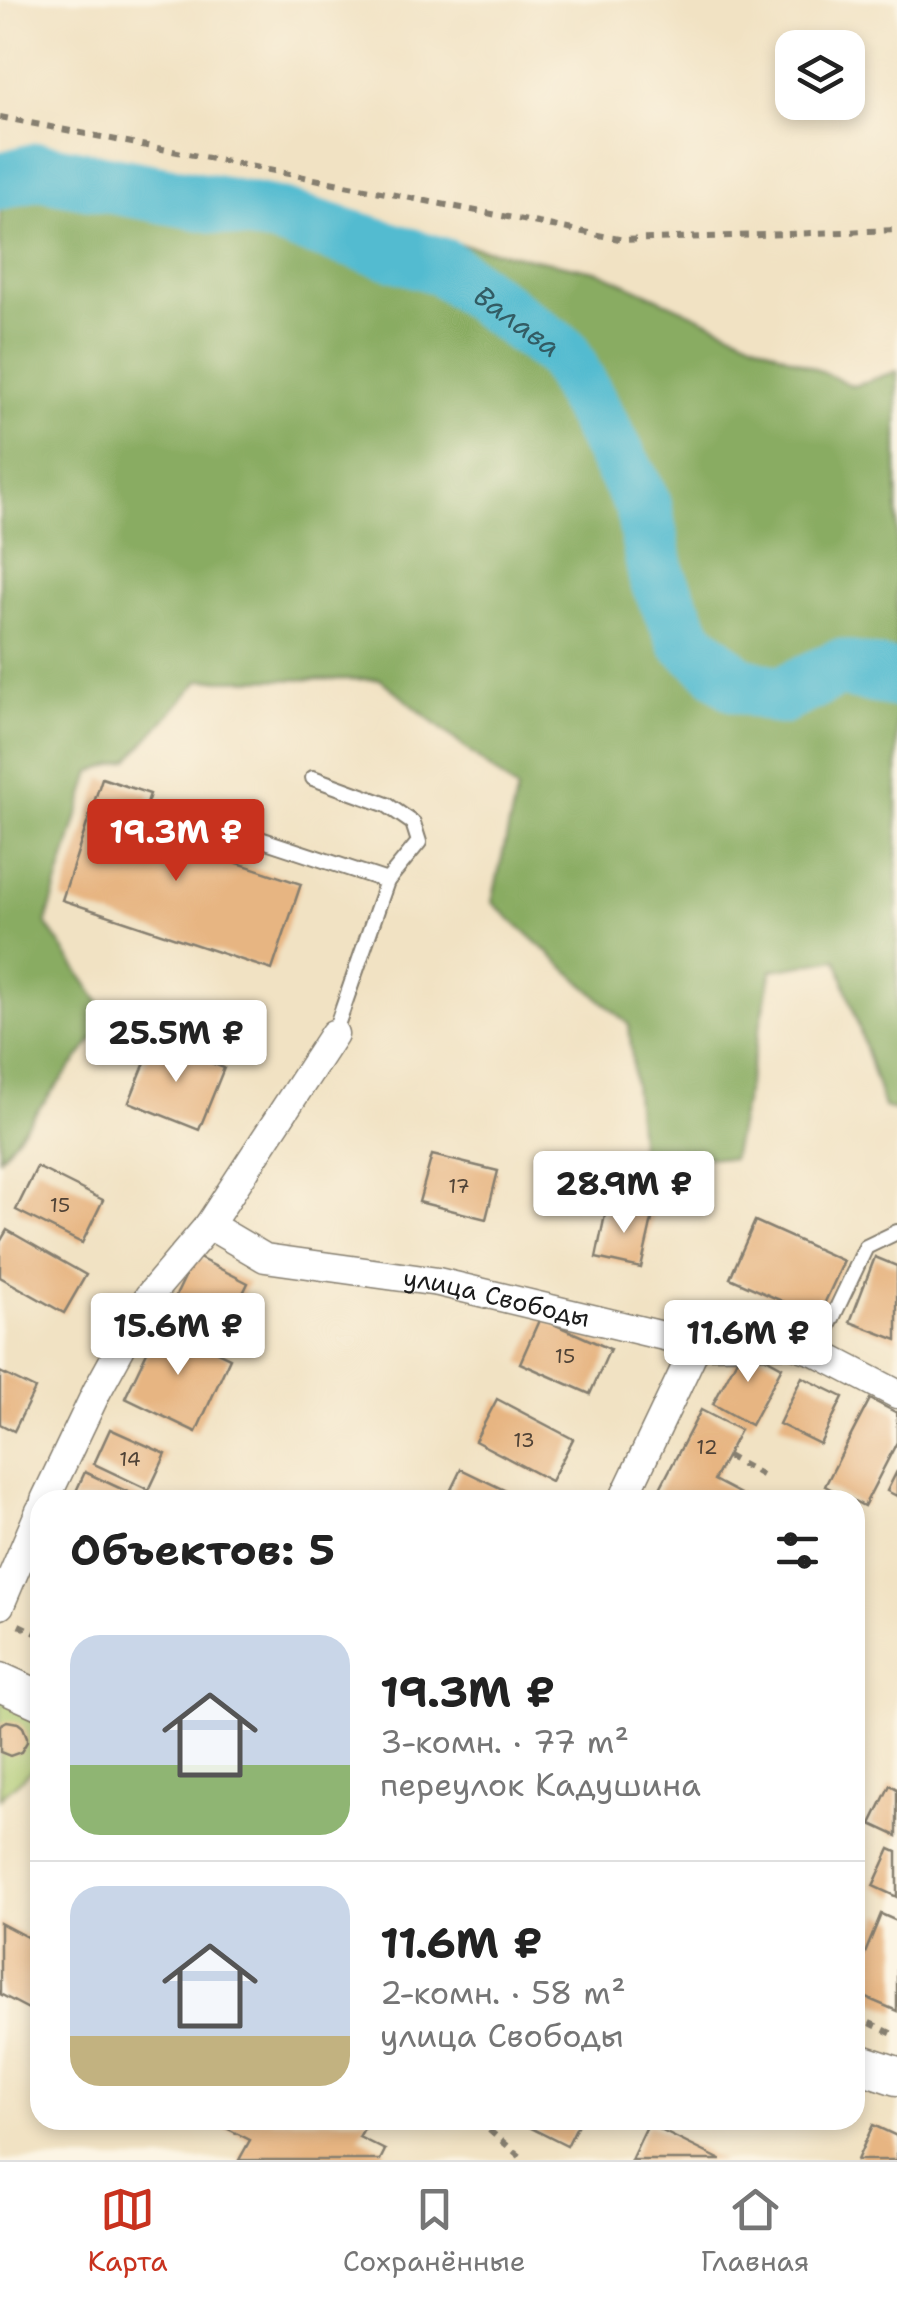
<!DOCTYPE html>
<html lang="ru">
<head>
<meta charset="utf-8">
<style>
	body { margin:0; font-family:"Shantell Sans",sans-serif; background:#f6f6f6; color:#222; height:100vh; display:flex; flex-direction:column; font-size:38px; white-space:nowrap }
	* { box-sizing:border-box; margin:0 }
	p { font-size:32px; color:#767676 }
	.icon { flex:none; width:55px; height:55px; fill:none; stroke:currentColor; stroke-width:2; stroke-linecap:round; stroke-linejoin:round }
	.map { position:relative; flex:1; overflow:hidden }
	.drawer { position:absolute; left:30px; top:1490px; width:835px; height:640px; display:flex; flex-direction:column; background:#fff; border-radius:30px; box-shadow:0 5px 15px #0003 }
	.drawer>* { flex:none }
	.fabs { position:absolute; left:775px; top:30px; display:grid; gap:20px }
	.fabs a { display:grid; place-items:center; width:90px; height:90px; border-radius:20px; background:#fff; box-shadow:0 5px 15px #0003; font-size:50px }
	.price { position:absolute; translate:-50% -85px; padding:0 22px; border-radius:10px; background:#fff; color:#222; font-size:32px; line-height:65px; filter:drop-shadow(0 2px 5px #0008) }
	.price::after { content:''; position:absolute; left:50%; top:60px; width:30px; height:22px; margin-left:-15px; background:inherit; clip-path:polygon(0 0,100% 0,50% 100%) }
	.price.current { background:#c8321e; color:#fff }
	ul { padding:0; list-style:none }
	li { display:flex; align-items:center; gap:30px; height:250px; padding:0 40px }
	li+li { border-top:2px solid #e0e0e0 }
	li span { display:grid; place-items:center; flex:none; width:280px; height:200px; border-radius:30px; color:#555 }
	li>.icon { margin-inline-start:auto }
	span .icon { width:120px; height:120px; fill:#fffc; stroke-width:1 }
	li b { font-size:42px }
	h2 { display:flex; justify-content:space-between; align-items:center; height:120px; padding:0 40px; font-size:42px }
	.dock { display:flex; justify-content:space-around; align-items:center; height:140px; border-top:2px solid #e0e0e0; background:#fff; font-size:28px; color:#767676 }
	.dock a { display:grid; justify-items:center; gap:5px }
	.dock .current { color:#c8321e }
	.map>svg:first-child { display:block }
	.green { fill:#acc86f; stroke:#647246; stroke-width:2.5 }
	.forest { fill:#89ac62; stroke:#52643f; stroke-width:2.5 }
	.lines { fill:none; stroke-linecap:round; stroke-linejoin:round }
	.river { stroke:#53bbd0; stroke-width:58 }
	.building { fill:#e7b582 }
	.service-casing { stroke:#867f70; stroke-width:18 }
	.minor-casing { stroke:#867f70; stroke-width:31 }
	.secondary-casing { stroke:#867f70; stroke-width:41 }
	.path { stroke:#867f70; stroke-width:6; stroke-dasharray:8 8; stroke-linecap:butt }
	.service { stroke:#fff; stroke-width:14 }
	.minor { stroke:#fff; stroke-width:28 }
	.secondary { stroke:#fff; stroke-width:38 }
	.labels { text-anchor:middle; stroke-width:9; stroke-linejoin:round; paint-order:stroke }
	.number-label { font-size:20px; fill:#4f4236 }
	.street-label { font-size:25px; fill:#1c1c1c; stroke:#fcf5e5 }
	.water-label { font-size:28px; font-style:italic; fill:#325c64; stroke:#fcf5e5 }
</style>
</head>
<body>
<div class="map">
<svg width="897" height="2160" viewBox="0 0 897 2160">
	<rect width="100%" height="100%" fill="#fcf5e5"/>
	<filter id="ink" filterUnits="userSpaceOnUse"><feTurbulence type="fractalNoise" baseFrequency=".01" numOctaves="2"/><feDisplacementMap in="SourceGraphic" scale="20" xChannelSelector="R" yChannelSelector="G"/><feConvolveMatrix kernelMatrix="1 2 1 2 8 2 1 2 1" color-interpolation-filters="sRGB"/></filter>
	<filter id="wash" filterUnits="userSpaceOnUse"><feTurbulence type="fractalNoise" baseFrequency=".0048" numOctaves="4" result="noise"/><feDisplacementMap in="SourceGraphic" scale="40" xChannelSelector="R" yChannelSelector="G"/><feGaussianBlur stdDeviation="2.25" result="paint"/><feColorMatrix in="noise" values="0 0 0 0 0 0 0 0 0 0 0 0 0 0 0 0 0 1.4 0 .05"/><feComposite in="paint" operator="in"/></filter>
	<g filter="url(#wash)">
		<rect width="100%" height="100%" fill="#f1e2c3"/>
		<polygon class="green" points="0,1696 40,1715 40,1766 38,1765 0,1798"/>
		<polygon class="forest" points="0,153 600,272 853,386 897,371 897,1111 884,1107 837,959 772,970 732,1159 640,1151 629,1025 492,902 517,790 380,679 200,680 129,760 91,772 46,923 110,1018 0,1158"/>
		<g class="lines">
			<path class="river" id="s1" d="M0 181 38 171 277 216 443 267 562 354 643 505 657 577 687 641 736 683 780 696 839 668 897 679"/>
		</g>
		<g id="blocks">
			<g class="building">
				<polygon points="102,778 150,794 138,830 301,884 272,970 62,900"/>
				<polygon points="154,1040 224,1068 199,1130 129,1102"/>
				<polygon points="432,1155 498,1171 486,1219 419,1202"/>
				<polygon points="37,1167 103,1200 82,1243 16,1210"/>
				<polygon points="607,1205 653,1215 641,1268 596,1258"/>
				<polygon points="755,1221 844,1261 818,1317 730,1278"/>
				<polygon points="7,1230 86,1275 64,1313 0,1277 0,1242"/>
				<polygon points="195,1256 248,1283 226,1328 173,1302"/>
				<polygon points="875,1257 897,1266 897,1340 850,1322"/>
				<polygon points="540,1318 610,1349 590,1394 520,1363"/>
				<polygon points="160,1325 230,1358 196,1432 125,1398"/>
				<polygon points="744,1346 782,1367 751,1425 713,1404"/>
				<polygon points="0,1372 35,1389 14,1431 0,1424"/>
				<polygon points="802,1377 843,1397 820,1444 779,1424"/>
				<polygon points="497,1399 573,1439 551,1481 475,1441"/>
				<polygon points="870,1399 897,1413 897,1442 864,1506 825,1486"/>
				<polygon points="701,1410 740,1430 714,1480 752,1500 668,1500 657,1494"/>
				<polygon points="110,1429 166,1454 149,1490 94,1464"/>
				<polygon points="461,1469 525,1500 446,1500"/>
				<polygon points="897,1471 897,1496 887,1491"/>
				<polygon points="85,1472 145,1500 72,1500"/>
				<polygon points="7,1721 18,1723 23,1727 27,1737 27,1742 21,1752 10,1756 0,1752 0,1725"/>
				<polygon points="890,1785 897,1789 897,1836 871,1824"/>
				<polygon points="890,1849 897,1852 897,1897 873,1886"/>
				<polygon points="881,1914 897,1921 897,2011 855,1993 855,1978"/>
				<polygon points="0,1923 40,1944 40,2015 0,1994"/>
				<polygon points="225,2120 369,2120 359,2137 385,2150 380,2160 239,2160 250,2140 222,2126"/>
				<polygon points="515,2120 580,2120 567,2146"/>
				<polygon points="648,2124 721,2160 631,2160"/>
				<polygon points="873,2125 897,2136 897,2160 857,2160"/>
			</g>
		</g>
	</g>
	<g filter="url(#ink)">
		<use href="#blocks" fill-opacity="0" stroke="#867f70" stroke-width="2.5"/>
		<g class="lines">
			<defs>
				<g id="service">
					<polyline points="313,778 387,805 413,823 419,842 387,881"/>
					<polyline points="209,822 387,881 334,1034"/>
					<polyline points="816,1352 866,1247 897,1232"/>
				</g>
				<g id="minor">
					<path id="s2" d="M209 1225 265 1258 438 1282 697 1344 791 1343 816 1352 897 1394"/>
					<polyline points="45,1500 97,1391 149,1296 209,1225 334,1034"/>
					<polyline points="623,1500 697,1344"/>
					<polyline points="0,1605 40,1511"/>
				</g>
				<g id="secondary">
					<polyline points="0,1682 40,1700"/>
					<polyline points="855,2062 897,2076"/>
				</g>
			</defs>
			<use href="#service" class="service-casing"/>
			<use href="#minor" class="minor-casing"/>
			<use href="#secondary" class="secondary-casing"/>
			<g class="path">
				<polyline points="0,117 624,240 897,230"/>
				<polyline points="727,1456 764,1476"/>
				<polyline points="19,1625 40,1635"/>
				<polyline points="855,2016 897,2036"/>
				<polyline points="477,2120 522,2158 521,2160"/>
			</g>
			<use href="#service" class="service"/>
			<use href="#minor" class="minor"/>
			<use href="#secondary" class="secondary"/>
		</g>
	</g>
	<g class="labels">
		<g class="number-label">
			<text x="459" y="1193">17</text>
			<text x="60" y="1212">15</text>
			<text x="565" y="1363">15</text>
			<text x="524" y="1447">13</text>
			<text x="707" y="1454">12</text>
			<text x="130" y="1466">14</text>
		</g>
		<g class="street-label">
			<text dy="9" stroke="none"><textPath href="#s2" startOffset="300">улица Свободы</textPath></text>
		</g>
		<g class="water-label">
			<text dy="10" stroke="none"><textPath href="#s1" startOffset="548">Валава</textPath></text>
		</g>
	</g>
</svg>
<div class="fabs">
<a><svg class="icon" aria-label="layers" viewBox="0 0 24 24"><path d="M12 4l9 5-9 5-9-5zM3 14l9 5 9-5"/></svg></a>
</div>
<b class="price current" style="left:176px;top:884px">19.3M ₽</b>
<b class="price" style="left:176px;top:1085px">25.5M ₽</b>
<b class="price" style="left:624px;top:1236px">28.9M ₽</b>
<b class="price" style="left:178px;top:1378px">15.6M ₽</b>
<b class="price" style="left:748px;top:1385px">11.6M ₽</b>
<section class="drawer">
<h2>Объектов: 5<svg class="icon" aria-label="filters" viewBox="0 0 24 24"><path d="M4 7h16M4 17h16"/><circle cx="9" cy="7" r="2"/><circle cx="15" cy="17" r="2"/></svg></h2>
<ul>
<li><span style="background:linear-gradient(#c9d6e8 65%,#8fb573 0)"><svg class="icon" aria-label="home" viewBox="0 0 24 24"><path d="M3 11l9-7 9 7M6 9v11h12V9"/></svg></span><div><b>19.3M ₽</b><p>3-комн. · 77 m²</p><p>переулок Кадушина</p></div></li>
<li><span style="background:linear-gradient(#c9d6e8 75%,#c2b280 0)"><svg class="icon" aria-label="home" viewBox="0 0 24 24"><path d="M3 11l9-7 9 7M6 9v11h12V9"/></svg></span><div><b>11.6M ₽</b><p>2-комн. · 58 m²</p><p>улица Свободы</p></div></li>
</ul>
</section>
</div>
<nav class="dock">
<a class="current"><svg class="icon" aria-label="map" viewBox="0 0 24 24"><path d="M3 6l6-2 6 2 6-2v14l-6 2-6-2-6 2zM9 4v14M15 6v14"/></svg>Карта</a>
<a><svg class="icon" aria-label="saved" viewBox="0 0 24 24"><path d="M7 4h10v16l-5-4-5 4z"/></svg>Сохранённые</a>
<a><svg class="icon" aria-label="home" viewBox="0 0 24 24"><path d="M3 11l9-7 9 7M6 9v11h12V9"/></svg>Главная</a>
</nav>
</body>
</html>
